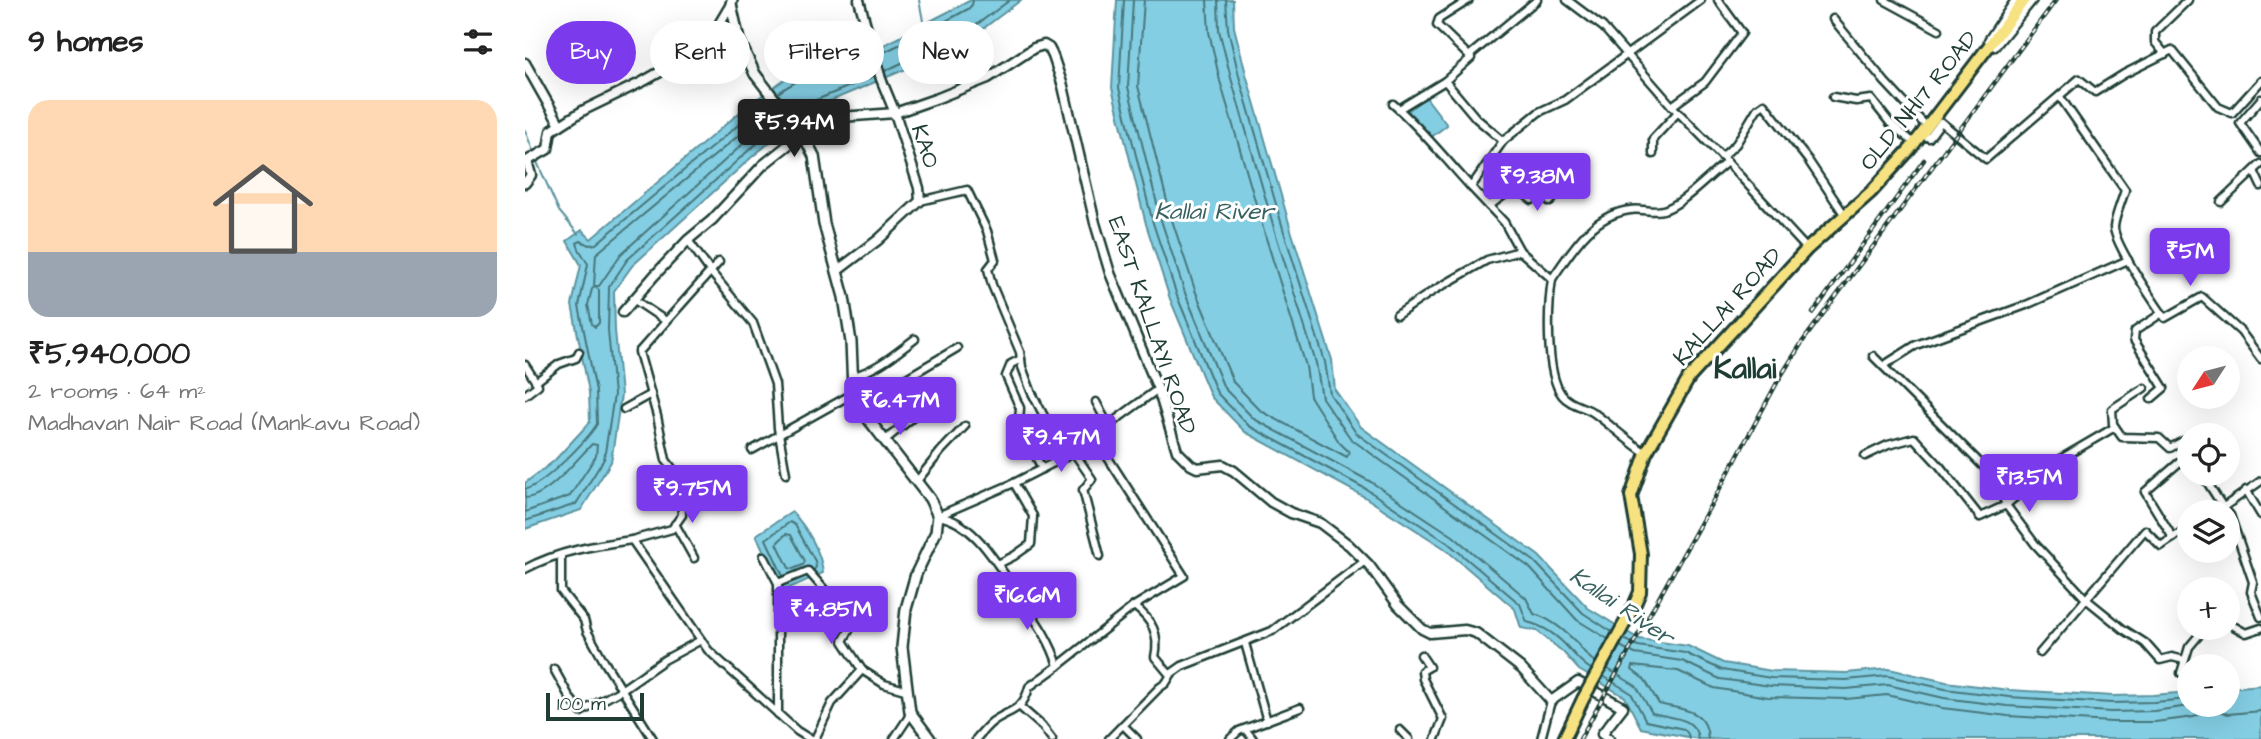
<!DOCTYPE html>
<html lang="en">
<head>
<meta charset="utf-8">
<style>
	body { margin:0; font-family:"Architects Daughter",sans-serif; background:#f6f6f6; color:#222; height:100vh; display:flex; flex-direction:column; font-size:26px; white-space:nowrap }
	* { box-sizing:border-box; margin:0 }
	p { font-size:23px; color:#767676 }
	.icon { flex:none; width:38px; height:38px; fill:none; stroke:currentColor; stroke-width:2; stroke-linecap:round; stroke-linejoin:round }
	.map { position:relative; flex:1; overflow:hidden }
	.sheet { display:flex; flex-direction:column; background:#fff; width:525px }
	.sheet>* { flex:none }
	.banner { position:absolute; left:21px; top:21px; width:665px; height:63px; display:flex; gap:14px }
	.needle { width:46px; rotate:234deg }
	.controls { position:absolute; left:1652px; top:346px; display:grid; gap:14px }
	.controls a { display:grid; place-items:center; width:63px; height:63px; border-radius:50%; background:#fff; box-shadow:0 7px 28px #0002; font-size:35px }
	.scale { position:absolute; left:21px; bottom:18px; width:98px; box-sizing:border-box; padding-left:7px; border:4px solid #1f3d34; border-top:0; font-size:19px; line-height:24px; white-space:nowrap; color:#1f3d34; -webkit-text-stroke:5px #fff; paint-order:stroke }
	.price { position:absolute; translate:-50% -60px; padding:0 16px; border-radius:7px; background:#7c3aed; color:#fff; font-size:23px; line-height:46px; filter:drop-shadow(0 2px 4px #0008) }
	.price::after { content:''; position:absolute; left:50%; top:42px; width:21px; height:16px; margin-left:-10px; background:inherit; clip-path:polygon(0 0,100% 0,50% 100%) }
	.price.active { background:#222; color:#fff }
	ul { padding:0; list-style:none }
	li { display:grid; align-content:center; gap:14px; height:371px; padding:0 28px }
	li+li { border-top:2px solid #e0e0e0 }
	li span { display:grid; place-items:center; height:217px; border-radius:21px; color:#555 }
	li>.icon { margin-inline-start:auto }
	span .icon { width:126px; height:126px; fill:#fffc; stroke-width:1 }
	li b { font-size:30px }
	h2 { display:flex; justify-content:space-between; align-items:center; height:84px; padding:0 28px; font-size:30px }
	.chip { padding:0 24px; border-radius:32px; background:#fff; box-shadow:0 7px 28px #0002; font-size:24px; line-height:63px }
	.chip.active { background:#7c3aed; color:#fff }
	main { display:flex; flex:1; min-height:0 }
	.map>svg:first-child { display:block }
	.water { fill:#84cee4; stroke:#5c949e; stroke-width:2 }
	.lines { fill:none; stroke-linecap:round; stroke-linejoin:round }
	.shore { stroke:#47777a; stroke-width:2 }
	.stream { stroke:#5c949e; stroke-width:2 }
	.minor-casing { stroke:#1f3d34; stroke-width:11 }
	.tertiary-casing { stroke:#1f3d34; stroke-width:13 }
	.secondary-casing { stroke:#1f3d34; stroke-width:14 }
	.primary-casing { stroke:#1f3d34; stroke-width:16 }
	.minor { stroke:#fff; stroke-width:6 }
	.tertiary { stroke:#fff; stroke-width:8 }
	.secondary { stroke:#fff; stroke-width:9 }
	.primary { stroke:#f6e281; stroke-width:10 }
	.rail-casing { stroke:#1f3d34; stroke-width:4.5 }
	.rail { stroke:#fff; stroke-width:2; stroke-dasharray:5; stroke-linecap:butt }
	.secondary-bridge-casing { stroke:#1f3d34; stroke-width:14; stroke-linecap:butt }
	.primary-bridge-casing { stroke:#1f3d34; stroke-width:16; stroke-linecap:butt }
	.secondary-bridge { stroke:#fff; stroke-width:9 }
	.primary-bridge { stroke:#f6e281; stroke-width:10 }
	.labels { text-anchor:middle; stroke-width:6; stroke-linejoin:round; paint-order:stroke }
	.street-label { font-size:23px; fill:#1f3d34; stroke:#fff }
	.water-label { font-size:24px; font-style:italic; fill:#386160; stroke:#fff }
	.district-label { font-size:30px; font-weight:bold; fill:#1f3d34; stroke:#fff }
</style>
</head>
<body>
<main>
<section class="sheet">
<h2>9 homes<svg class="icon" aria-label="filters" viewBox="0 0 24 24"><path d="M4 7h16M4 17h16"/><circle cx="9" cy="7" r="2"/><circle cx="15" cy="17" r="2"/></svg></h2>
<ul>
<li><span style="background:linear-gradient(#ffd9b3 70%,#9aa5b1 0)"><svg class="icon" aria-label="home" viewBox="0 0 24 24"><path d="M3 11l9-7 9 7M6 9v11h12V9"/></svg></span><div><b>₹5,940,000</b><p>2 rooms · 64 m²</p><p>Madhavan Nair Road (Mankavu Road)</p></div></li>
</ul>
</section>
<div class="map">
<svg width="1736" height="739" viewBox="0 0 1736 739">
	<rect width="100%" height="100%" fill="#fff"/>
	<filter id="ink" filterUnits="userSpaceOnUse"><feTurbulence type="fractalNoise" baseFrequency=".0143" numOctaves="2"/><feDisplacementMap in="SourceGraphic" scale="14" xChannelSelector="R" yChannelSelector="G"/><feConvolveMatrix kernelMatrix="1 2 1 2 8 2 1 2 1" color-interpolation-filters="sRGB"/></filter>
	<g filter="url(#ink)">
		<g class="water">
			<polygon points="446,0 496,0 447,37 407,58 286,109 228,156 107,266 89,291 90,330 96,395 86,462 56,510 0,529 0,483 29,461 65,422 64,392 47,305 56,265 42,241 57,230 66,239 221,107 260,79 323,54 357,46"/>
			<polygon points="592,0 708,0 709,27 721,74 766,230 807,360 810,390 836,427 1014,556 1063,608 1114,639 1163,646 1198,663 1247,671 1321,673 1364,669 1421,682 1484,690 1588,696 1628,695 1664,692 1664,705 1703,705 1703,688 1736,685 1736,739 1173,739 1116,728 1100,697 1054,670 1038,652 1012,631 996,628 990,609 919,548 838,496 720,432 686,397 645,299 621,224 587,88"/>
			<polygon points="900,96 922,125 905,138 883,111"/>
			<path d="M267 512C282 528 296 551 298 573L258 591 231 535Z"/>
		</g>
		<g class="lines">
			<g class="shore">
				<path d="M599 0 594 88 628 223 652 296 692 393 724 426 841 489 923 543 995 604 1002 622C1019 626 1034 637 1045 650 1052 657 1057 664 1066 669"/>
				<path d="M608 0 603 87 636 220 660 293 699 388 729 419 846 482 928 536 1001 598 1009 614C1024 618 1040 631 1051 642 1057 649 1062 657 1070 662"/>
				<polyline points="619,0 613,86 646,217 670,290 708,382 736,411 822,457 824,452 814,442 785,396 781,366 741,238 695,81 684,32 682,0"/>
				<polyline points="693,0 694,30 706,78 751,235 791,363 797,398 826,439 1004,567 1052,620 1083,639"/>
				<polyline points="701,0 703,29 714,76 759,232 800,362 805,394 831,433 1009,561 1058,613 1087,632"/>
				<polyline points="355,54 399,33 443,9 447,5 448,0"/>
				<polyline points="360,71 443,31 485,0"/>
				<path d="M253 93C276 76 315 63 344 56"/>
				<polyline points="248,107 71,254 69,286 74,286 96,254 218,144 254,115"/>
				<polyline points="269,114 284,103 349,76"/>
				<polygon points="70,287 74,290 74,323 70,327 67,324 63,305 67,289"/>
				<path d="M0 489C17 487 63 439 72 424L71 391 54 306 63 264 54 249 52 243 56 241 64 245 71 244 243 100"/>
				<path d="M0 498C23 497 51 460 67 444L72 445 71 456 45 496 0 512"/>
				<polyline points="0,521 51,504 79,459 89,395 83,330 84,287 102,260 224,150 259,122"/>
				<polygon points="261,534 266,535 280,561 278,565 268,569 264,568 252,543"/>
				<polyline points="258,576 241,539 265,522 270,525 290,561 291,567 289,570"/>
				<polyline points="1099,639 1113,646 1160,653 1197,670 1246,678 1321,680 1363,676 1420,689 1484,697 1587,703 1629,702 1664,699"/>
				<polyline points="1095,646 1110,654 1157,661 1195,679 1246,686 1321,689 1363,685 1419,698 1482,706 1587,712 1629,711 1671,705"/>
				<path d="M1083 669 1111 686 1127 713C1144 718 1171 716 1173 739"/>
				<polyline points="1078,676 1106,693 1121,721 1159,729 1163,734 1164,739"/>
				<path d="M1183 739C1182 708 1157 710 1134 704L1120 680 1107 670 1108 666 1153 671 1189 688 1243 697 1321 699 1362 695 1417 708 1483 716 1587 722H1630L1669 717 1685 708 1703 714 1736 711"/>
			</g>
			<g class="stream">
				<polyline points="394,0 399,26"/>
				<polyline points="0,130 8,151"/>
				<polyline points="12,162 34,211 53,234"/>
			</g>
			<defs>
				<g id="minor">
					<path d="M944 0 914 19 912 25 946 58 920 81 951 118 978 141 946 187 979 222 995 251 1027 279C1023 306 1020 373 1037 395 1046 406 1059 406 1069 413 1087 426 1102 441 1121 453"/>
					<polyline points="1042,0 1078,27 1147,106 1202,162 1282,249"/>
					<polyline points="1359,0 1414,30"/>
					<polyline points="1308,19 1360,82 1402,127"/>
					<polyline points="1463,40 1490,0"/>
					<polyline points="1470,47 1508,0"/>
					<polyline points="1640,54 1630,42 1630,32 1663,0"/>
					<polyline points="945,55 1012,0"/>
					<polyline points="1308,97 1331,101 1346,99 1365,123 1389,143"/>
					<path d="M1535 97 1600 190C1597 201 1590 216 1589 227 1589 244 1629 302 1640 318L1677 297 1716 332 1736 359"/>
					<polyline points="1736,99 1715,123 1736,153"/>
					<path d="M868 104C897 129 920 159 946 187"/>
					<polyline points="1147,106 1180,82 1217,33 1193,0"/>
					<polyline points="874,109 920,81"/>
					<polyline points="1396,135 1404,138 1416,122 1461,159 1554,79 1570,92 1599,74 1647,50 1693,107 1707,113 1736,81"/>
					<polyline points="978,141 1014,112 1040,100 1176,0"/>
					<polyline points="1128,154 1128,139 1153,112"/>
					<polyline points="1197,157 1211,144 1232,109 1239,104 1283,160 1319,214"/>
					<polyline points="1729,171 1736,186"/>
					<polyline points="395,201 442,190 462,231 470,260 463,269 467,285 495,352 497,367 506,391 540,457"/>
					<polyline points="1696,202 1736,164"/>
					<polyline points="964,206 990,187 1007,200 1014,193 1025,202 1040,186"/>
					<polyline points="163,240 185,271 228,323 250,384 253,428 261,474"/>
					<polyline points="194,262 114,352 132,416 141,460 155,479 157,515 147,529 107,540 183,650 272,731 285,739"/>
					<path d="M1027 279C1047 250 1067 215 1105 210 1116 208 1127 213 1138 210 1156 206 1186 174 1202 162"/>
					<polyline points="108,299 141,321"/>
					<polyline points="872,315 908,291 962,260 995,251"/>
					<polyline points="1348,356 1469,477 1481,505 1532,461 1590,427"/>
					<polyline points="496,359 486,364 481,376 495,408 494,421 517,469"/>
					<polyline points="0,365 13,385 0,395"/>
					<polyline points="1358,366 1391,345 1501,305 1603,260"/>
					<path d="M329 376C353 369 370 354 390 339"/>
					<polyline points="12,381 34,364 51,358 54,352"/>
					<polyline points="1619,388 1587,409 1588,424 1597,437 1634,438 1645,448 1658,441 1664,452"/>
					<polyline points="1626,399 1639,388 1609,340 1610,331 1637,313"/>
					<polyline points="571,402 583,425"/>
					<polyline points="99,409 126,394"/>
					<polyline points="337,411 378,380 432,348"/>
					<polyline points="569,436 659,576 609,606"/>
					<polyline points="359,441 426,386"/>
					<polyline points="227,450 329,393"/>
					<polyline points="548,451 567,479 558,490 575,556"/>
					<polyline points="1340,456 1363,445 1389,438 1414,465 1455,517 1481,505 1510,544 1561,599 1620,530 1636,546 1664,527"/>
					<polyline points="1677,474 1698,507 1705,515 1728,582 1726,592 1736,617"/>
					<polyline points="392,481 416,451 440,426"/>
					<polyline points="1721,490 1736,515"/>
					<polyline points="1690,513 1736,481"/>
					<polyline points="415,515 489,483 540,457 633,389"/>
					<path d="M413 516C446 521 467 556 484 581 501 608 524 634 533 666L504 687C498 712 485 709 467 722 461 727 456 733 451 739"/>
					<polyline points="150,524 169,558"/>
					<polyline points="1648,538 1620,492 1664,454"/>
					<polyline points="36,555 36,591 59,620 62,631 80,663 128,739"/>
					<polyline points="239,556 253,583 253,714"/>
					<polyline points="473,564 489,556 506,544 508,516 489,483"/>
					<path d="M0 569C33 551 71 545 107 540"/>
					<polyline points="253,583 283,571 326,620 327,625 318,641 337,670 359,684 380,690"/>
					<polyline points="1703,623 1721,633 1736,628"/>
					<polyline points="720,643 742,721"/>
					<polyline points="1515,653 1561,599 1598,629 1620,643 1635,660 1647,657 1659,660"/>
					<polyline points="896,655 904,667 897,671 898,679 918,719 910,739"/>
					<path d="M533 666 609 606C627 620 635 634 630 657L645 675"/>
					<polyline points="29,669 45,698 56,712 96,690 139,660 176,640"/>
					<polyline points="1656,673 1664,647 1680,628"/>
					<polyline points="494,706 517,726 527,739"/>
					<polyline points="598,725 612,739"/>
					<polyline points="720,729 728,739"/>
					<polyline points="875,730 884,739"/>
					<polyline points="290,739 307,703 337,670"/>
					<polyline points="369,739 383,718 385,712"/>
					<polyline points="584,739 634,688 641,683 647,673 657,666 747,631 840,561"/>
					<polyline points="705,739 714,731 775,708"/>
					<polyline points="1016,739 1026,701"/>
				</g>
				<g id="tertiary">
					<polyline points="0,63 35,125"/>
					<polyline points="0,183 6,175 2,161 23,149 26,131 59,110 119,81 181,46 206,4"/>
					<polyline points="312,271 353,240 395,201 394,188 370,113 356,79 334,0"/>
					<polyline points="98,312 129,276 163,240 187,220 238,165 282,130 316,117 370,113 413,98 463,78 509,48 519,45 524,48 528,56 538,86 570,223 585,273 633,389 652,451 666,465 672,468 698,465 709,471 746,502 766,513 795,523 824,545 844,565 873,605 897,629 905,633 940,630 951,633 996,668 1026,701 1053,682 1098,707 1077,734 1084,739"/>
				</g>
				<g id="secondary">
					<polyline points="207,0 206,4 214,40 230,74"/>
					<polyline points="281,140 289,156 299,224 319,297 326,342 328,389 337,411 405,499 413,516 411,532 391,574 381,609 377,647 385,712 405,739"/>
				</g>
				<g id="primary">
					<polyline points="1108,608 1115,592 1116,554 1106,496 1121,453 1164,378 1282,249 1346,192 1386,148 1499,0"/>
					<polyline points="1039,739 1058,699"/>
				</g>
			</defs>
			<use href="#minor" class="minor-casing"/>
			<use href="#tertiary" class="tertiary-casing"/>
			<use href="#secondary" class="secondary-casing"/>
			<use href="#primary" class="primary-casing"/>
			<use href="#minor" class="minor"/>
			<use href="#tertiary" class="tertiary"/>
			<use href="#secondary" class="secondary"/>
			<use href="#primary" class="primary"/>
			<defs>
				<g id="rail">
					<polyline points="1288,313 1399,160"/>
					<polyline points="1055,739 1194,490 1254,379 1278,341 1531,0"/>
				</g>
			</defs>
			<use href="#rail" class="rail-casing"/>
			<use href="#rail" class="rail"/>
			<defs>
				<polyline id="secondary-bridge" points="230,74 281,140"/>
				<polyline id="primary-bridge" points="1058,699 1108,608"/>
			</defs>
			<use href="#secondary-bridge" class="secondary-bridge-casing"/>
			<use href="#primary-bridge" class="primary-bridge-casing"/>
			<use href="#secondary-bridge" class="secondary-bridge"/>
			<use href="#primary-bridge" class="primary-bridge"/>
		</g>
	</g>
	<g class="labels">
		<g class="street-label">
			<text transform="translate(1393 100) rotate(-51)" y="8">OLD NH17 ROAD</text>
			<text transform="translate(401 146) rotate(72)" y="8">KAO</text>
			<text transform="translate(1202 306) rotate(-48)" y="8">KALLAI ROAD</text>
			<text transform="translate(628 325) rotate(71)" y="8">EAST KALLAYI ROAD</text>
		</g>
		<g class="water-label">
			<text x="689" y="219">Kallai River</text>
			<text transform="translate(1097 606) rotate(34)" y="8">Kallai River</text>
		</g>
		<g class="district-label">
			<text x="1220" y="378">Kallai</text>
		</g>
	</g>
</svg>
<div class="controls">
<a><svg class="needle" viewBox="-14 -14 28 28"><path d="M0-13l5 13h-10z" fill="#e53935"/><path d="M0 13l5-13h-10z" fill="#767676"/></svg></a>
<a><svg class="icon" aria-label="locate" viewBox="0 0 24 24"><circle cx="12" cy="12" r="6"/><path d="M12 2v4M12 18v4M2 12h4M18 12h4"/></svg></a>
<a><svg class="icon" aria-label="layers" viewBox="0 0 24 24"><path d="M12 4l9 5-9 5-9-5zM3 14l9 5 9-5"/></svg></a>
<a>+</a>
<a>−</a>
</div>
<div class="scale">100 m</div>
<b class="price active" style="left:269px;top:159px">₹5.94M</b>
<b class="price" style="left:1012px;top:213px">₹9.38M</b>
<b class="price" style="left:1665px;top:288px">₹5M</b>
<b class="price" style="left:375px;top:437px">₹6.47M</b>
<b class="price" style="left:536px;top:474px">₹9.47M</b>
<b class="price" style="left:1504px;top:514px">₹13.5M</b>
<b class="price" style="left:167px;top:525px">₹9.75M</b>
<b class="price" style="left:502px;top:632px">₹16.6M</b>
<b class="price" style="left:306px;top:646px">₹4.85M</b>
<div class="banner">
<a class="chip active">Buy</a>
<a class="chip">Rent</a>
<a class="chip">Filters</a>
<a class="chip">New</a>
</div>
</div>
</main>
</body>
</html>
